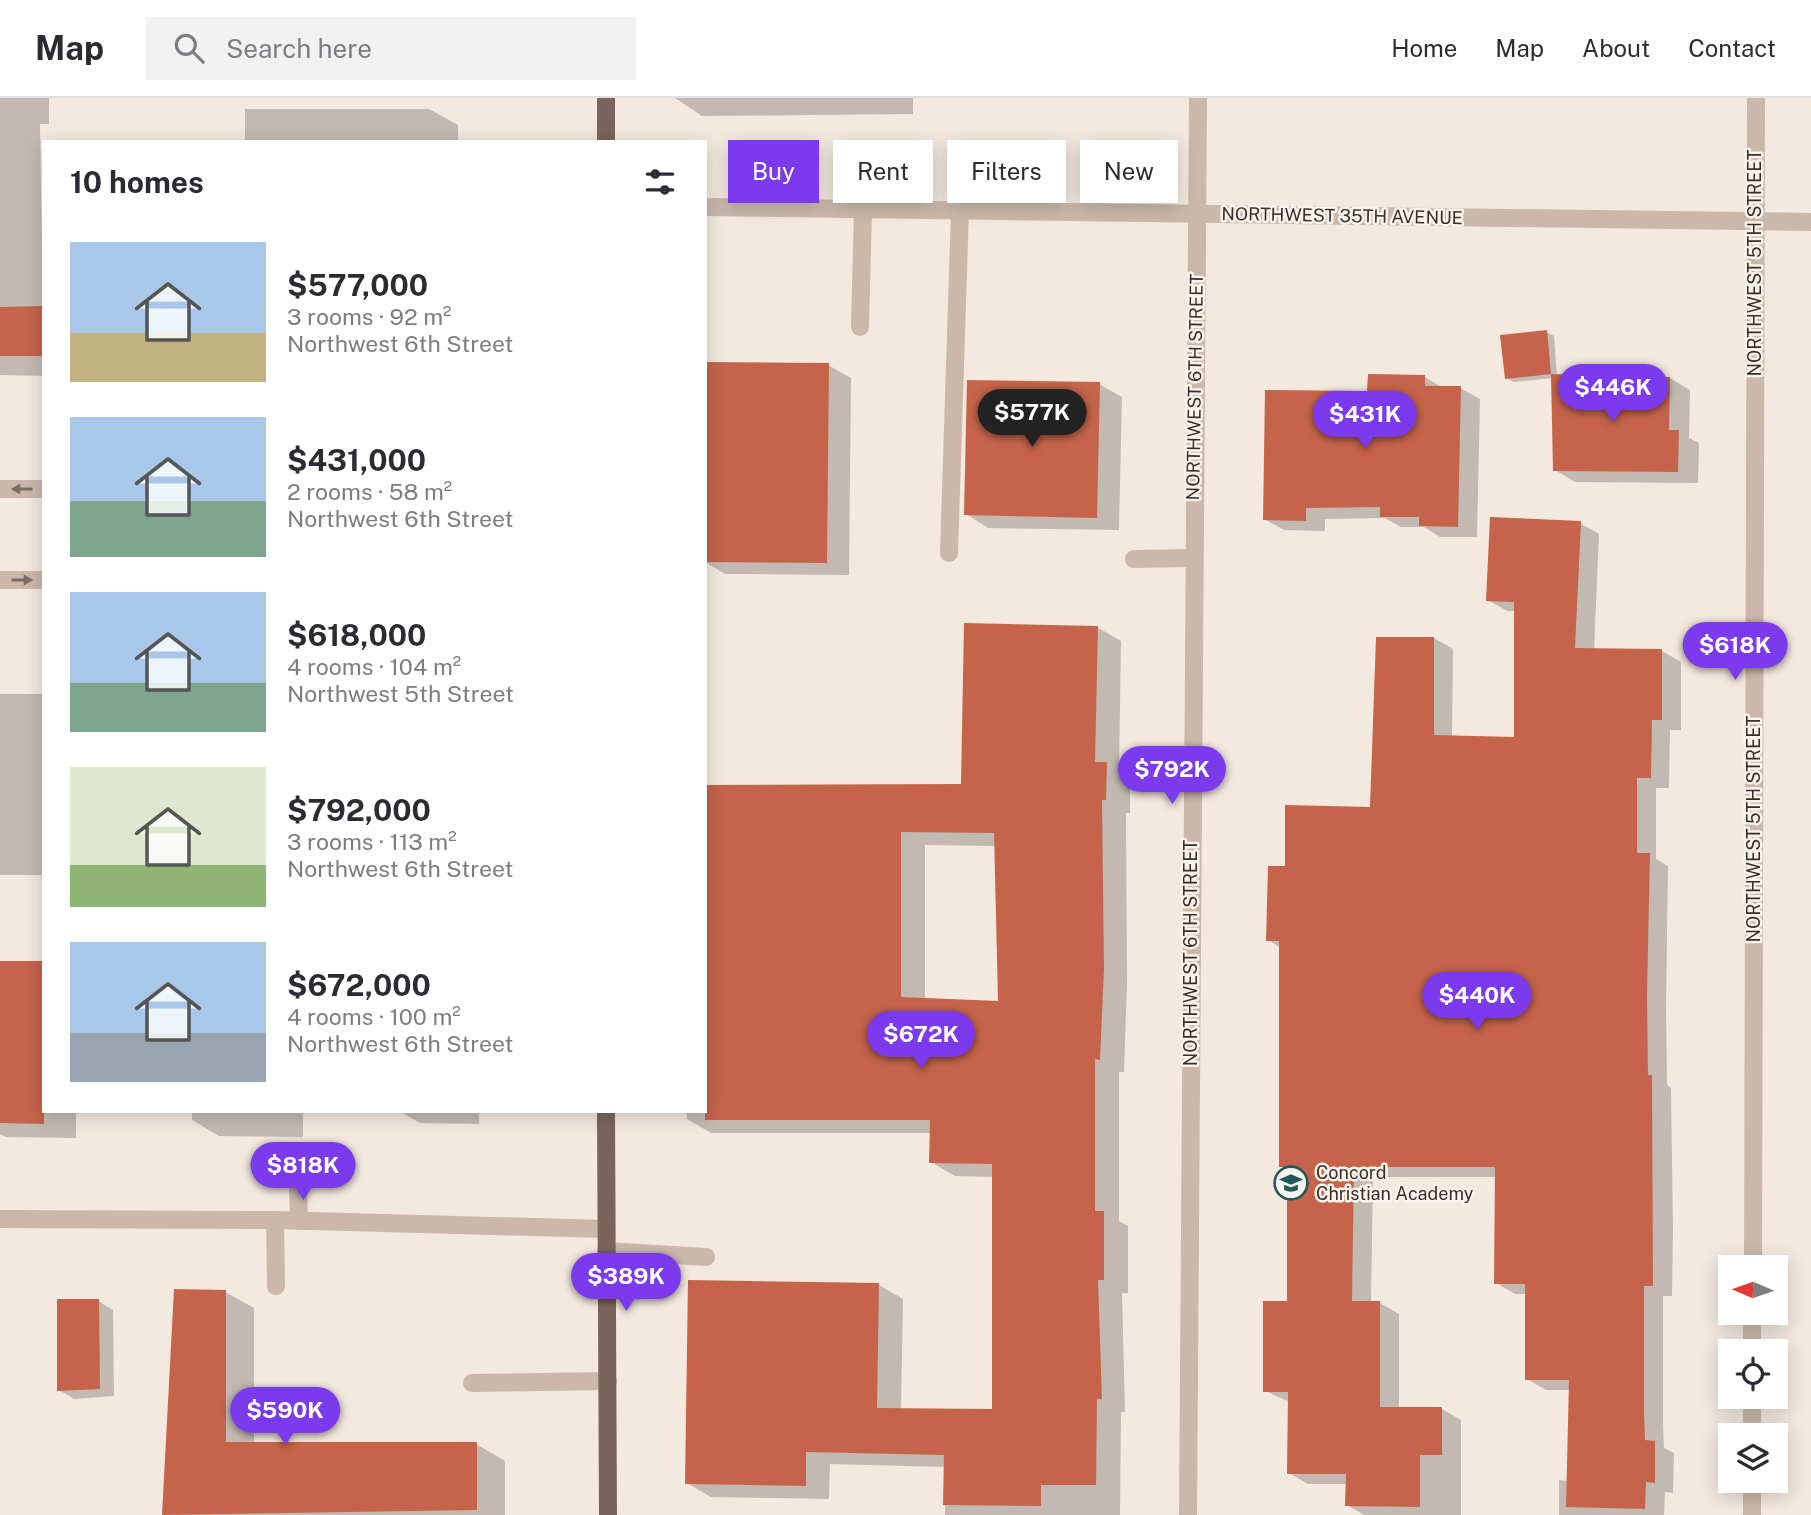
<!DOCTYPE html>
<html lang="en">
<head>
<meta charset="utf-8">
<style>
	body { margin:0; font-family:"Public Sans",sans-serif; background:#f2f2f3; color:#2b2b33; height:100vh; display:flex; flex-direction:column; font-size:26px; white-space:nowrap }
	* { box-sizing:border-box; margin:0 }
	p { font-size:23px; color:#7c7c81 }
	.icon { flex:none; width:38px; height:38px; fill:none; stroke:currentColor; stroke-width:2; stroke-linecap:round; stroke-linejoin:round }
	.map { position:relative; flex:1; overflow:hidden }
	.drawer { position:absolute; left:42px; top:42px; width:665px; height:973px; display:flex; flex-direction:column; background:#fff; border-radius:0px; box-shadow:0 4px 18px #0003 }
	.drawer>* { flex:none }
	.hud { position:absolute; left:728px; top:42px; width:665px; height:63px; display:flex; gap:14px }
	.needle { width:46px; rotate:272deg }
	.buttons { position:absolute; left:1718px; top:1157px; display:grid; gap:14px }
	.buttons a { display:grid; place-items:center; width:70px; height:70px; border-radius:0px; background:#fff; box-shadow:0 4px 18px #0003; font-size:35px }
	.price { position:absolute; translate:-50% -60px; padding:0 16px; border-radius:24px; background:#7c3aed; color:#fff; font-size:23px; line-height:46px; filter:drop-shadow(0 2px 4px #0008) }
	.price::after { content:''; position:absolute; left:50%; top:42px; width:21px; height:16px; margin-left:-10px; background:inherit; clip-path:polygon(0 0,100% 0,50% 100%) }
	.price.selected { background:#222; color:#fff }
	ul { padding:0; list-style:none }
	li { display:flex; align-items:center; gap:21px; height:175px; padding:0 28px }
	li span { display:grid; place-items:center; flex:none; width:196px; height:140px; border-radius:0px; color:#555 }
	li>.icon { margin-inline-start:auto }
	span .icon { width:84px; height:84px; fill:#fffc; stroke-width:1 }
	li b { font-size:30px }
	h2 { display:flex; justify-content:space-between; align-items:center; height:84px; padding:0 28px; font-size:30px }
	.pill { padding:0 24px; border-radius:0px; background:#fff; box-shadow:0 4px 18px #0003; font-size:24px; line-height:63px }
	.pill.selected { background:#7c3aed; color:#fff }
	header { display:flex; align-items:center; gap:42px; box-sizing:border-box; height:98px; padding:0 35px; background:#fff; border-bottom:2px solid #e1e1e2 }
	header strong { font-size:33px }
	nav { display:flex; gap:38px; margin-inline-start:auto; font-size:24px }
	.search { width:490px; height:63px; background:#f2f2f3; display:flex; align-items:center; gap:18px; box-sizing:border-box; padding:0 24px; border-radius:0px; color:#7c7c81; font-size:26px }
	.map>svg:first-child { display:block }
	.shadow { fill:#0003; fill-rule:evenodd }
	.building { fill:#c5644a; fill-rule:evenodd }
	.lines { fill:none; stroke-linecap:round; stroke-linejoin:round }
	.minor { stroke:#cbb8ab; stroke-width:18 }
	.major { stroke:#7b655b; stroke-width:18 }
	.oneway { fill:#7b6c64 }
	.labels { text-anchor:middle; stroke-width:5; stroke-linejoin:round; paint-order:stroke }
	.street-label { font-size:18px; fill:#392e2a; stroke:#faf3ec }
	.poi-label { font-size:18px; fill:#392e2a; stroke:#faf3ec; text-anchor:start }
</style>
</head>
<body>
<header>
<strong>Map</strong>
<div class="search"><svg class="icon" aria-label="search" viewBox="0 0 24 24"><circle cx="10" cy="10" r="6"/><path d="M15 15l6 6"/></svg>Search here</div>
<nav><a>Home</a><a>Map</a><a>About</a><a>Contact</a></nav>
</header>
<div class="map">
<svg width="1811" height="1417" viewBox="0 0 1811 1417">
	<rect width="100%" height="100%" fill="#f3e9df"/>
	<g class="shadow">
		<polygon points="0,0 49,0 49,26 40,26 44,278 0,277"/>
		<polygon points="675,0 913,0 913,16 702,18"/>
		<polygon points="245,11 429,11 458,27 458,44 245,44"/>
		<polygon points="1546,234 1554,238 1557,278 1670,280 1690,292 1689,340 1699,345 1698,385 1575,384 1555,372 1553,280 1514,284 1507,280"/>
		<polygon points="705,266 828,267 851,280 849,477 725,476 705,464"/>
		<polygon points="1425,279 1443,290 1460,290 1480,301 1477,439 1440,439 1424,429 1401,429 1385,420 1325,421 1325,433 1284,432 1264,421 1369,295"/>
		<polygon points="1099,286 1122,299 1119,432 988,430 966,416"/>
		<polygon points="1580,425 1599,436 1594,552 1662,553 1681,564 1681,632 1670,632 1669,690 1656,690 1656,761 1668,768 1666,909 1667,987 1671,990 1673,1132 1672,1198 1663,1198 1663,1326 1664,1350 1674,1355 1673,1395 1665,1394 1664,1417 1559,1417 1559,1382 1568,1383 1571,1292 1546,1292 1527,1281 1527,1196 1515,1196 1496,1185 1496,1079 1373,1079 1371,1205 1380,1205 1399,1216 1399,1311 1442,1311 1461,1322 1461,1417 1364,1417 1347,1407 1347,1386 1308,1386 1289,1375 1290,1304 1265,1293 1288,1205 1289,1073 1281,1068 1281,850 1268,842 1286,770 1371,711 1434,540 1453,551 1452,639 1516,640 1516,513 1507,513 1488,502"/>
		<path d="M1097 529 1121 543 1119 673 1130 680V715H1126L1127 886 1124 974H1119V1123L1128 1128V1195H1122L1125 1314H1121L1120 1417H945V1369L830 1366 829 1401 711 1399 687 1385 690 1184 879 1187 903 1201 901 1312 994 1313V1079L955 1078 931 1064 932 1035H711L687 1021V1013H705V689L963 688ZM925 747 996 748 1000 905 925 902Z"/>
		<rect x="0" y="596" width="44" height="181"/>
		<polygon points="0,865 44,1013 76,1013 76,1040 6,1039 0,1036"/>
		<polygon points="192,1013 303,1013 303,1039 219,1038 192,1022"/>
		<polygon points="399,1013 479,1013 479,1026 420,1025"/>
		<polygon points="175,1193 225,1194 254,1210 254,1345 476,1346 505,1363 505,1417 164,1417"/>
		<polygon points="98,1203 113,1212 114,1298 74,1301 59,1292"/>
	</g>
	<g class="building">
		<polygon points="44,208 44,258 0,258 0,209"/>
		<polygon points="1547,232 1551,276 1505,281 1500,237"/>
		<polygon points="705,264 829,265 827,465 705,464"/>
		<polygon points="1368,276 1425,277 1425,288 1461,288 1458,429 1419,428 1419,419 1380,419 1380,409 1306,410 1306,423 1263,422 1265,292 1367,293"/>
		<polygon points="1551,276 1670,279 1669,332 1679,332 1678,374 1553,373"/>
		<polygon points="967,282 1100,284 1097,420 964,417"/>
		<polygon points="1490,419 1581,423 1575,550 1662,551 1662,622 1652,622 1651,680 1637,680 1637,755 1650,755 1647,897 1648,977 1652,977 1653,1188 1644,1188 1644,1314 1645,1342 1655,1343 1655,1385 1646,1384 1645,1411 1566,1409 1569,1282 1525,1282 1525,1186 1494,1186 1495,1069 1354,1069 1352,1203 1380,1203 1380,1309 1442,1309 1442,1357 1420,1357 1420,1409 1345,1408 1346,1376 1287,1376 1288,1294 1263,1294 1263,1203 1287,1203 1287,1069 1279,1069 1279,843 1266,843 1268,768 1285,768 1285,707 1370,709 1376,539 1434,539 1434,637 1514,639 1514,504 1486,503"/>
		<path d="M964 525 1098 528 1095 664H1107L1106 702H1102L1104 871 1100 962 1095 961V1113H1104V1182H1098L1102 1301H1097L1096 1387H1041V1408L943 1407 944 1357 806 1354V1388L685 1386 688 1182 879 1185 877 1310 992 1311V1066L929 1065 930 1022H705V687L961 686ZM901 734 994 735 998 903 901 899Z"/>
		<polygon points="0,863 44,863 44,1026 0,1025"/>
		<polygon points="174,1191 226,1192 226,1344 477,1344 477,1412 162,1417"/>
		<polygon points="57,1201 99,1201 100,1291 57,1293"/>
	</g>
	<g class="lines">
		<g class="minor">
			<polyline points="705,109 1811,124"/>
			<polyline points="860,229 863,111"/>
			<polyline points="0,391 44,391"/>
			<polyline points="949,455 960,112"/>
			<polyline points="1134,461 1193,460"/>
			<polyline points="0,482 44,482"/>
			<polyline points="297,1059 299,1123"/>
			<polyline points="0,1121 275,1122 606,1131"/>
			<polyline points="275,1122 276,1188"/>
			<polyline points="606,1153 706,1159"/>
			<polyline points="1753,1169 1756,0"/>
			<polyline points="1752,1253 1752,1214"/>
			<polyline points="472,1285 608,1283"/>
			<polyline points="1752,1337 1752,1298"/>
			<polyline points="1188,1417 1198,0"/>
			<polyline points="1752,1417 1752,1382"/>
		</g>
		<g class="major">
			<polyline points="606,0 606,44"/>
			<polyline points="606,1013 608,1417"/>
		</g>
	</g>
	<defs><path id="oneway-solid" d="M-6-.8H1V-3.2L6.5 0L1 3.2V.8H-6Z" transform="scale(1.75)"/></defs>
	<g class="oneway">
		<use href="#oneway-solid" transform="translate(22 391) rotate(-180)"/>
		<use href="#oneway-solid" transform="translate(22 482)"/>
	</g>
	<defs>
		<symbol id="school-ring" viewBox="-11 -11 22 22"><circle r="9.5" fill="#faf3ec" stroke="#1f595b" stroke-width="1.5"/><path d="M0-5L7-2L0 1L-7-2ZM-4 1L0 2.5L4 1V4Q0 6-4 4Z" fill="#1f595b"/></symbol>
	</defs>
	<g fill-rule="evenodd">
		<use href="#school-ring" x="1272" y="1066" width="38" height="38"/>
	</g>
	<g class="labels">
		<g class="street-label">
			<text transform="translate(1342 118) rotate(1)" y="6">NORTHWEST 35TH AVENUE</text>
			<text transform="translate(1755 165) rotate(-90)" y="6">NORTHWEST 5TH STREET</text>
			<text transform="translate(1195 289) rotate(-89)" y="6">NORTHWEST 6TH STREET</text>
			<text transform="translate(1754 731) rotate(-90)" y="6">NORTHWEST 5TH STREET</text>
			<text transform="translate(1191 855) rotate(-90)" y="6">NORTHWEST 6TH STREET</text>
		</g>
		<g class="poi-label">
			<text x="1316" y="1081">Concord<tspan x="1316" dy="21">Christian Academy</tspan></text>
		</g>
	</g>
</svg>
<div class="buttons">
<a><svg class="needle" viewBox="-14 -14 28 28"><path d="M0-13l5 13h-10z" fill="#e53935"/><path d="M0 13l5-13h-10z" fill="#7c7c81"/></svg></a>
<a><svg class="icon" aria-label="locate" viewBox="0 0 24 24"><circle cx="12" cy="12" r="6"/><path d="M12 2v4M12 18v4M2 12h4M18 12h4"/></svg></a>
<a><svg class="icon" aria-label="layers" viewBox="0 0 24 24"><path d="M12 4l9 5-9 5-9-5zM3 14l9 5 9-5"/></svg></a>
</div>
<b class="price" style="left:1613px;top:326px">$446K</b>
<b class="price selected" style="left:1032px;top:351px">$577K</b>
<b class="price" style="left:1365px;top:353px">$431K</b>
<b class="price" style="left:1735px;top:584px">$618K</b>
<b class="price" style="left:1172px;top:708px">$792K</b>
<b class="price" style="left:1477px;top:934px">$440K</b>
<b class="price" style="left:921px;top:973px">$672K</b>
<b class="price" style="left:303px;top:1104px">$818K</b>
<b class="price" style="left:626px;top:1215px">$389K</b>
<b class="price" style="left:285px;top:1349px">$590K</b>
<div class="hud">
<a class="pill selected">Buy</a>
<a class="pill">Rent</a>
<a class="pill">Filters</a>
<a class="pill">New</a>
</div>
<section class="drawer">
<h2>10 homes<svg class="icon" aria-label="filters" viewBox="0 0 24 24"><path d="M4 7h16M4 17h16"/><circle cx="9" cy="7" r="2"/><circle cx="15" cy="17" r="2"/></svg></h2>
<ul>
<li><span style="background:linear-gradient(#a9c7e8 65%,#c2b280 0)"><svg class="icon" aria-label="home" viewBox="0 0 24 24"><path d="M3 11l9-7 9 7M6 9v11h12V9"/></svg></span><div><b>$577,000</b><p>3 rooms · 92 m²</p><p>Northwest 6th Street</p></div></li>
<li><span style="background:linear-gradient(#a9c7e8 60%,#7fa58c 0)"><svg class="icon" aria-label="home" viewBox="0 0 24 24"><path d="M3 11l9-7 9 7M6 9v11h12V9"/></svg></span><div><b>$431,000</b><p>2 rooms · 58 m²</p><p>Northwest 6th Street</p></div></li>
<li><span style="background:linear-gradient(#a9c7e8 65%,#7fa58c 0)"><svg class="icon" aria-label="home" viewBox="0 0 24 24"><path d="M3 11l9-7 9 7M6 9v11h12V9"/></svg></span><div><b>$618,000</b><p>4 rooms · 104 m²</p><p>Northwest 5th Street</p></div></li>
<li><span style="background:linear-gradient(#dfe7d0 70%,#8fb573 0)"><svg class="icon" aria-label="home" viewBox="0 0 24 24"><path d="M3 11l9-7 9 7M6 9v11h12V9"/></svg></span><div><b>$792,000</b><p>3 rooms · 113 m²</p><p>Northwest 6th Street</p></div></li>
<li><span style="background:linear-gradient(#a9c7e8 65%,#9aa5b1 0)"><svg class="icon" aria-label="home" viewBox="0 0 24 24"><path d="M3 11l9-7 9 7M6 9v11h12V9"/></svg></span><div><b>$672,000</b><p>4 rooms · 100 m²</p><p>Northwest 6th Street</p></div></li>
</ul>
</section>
</div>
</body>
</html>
